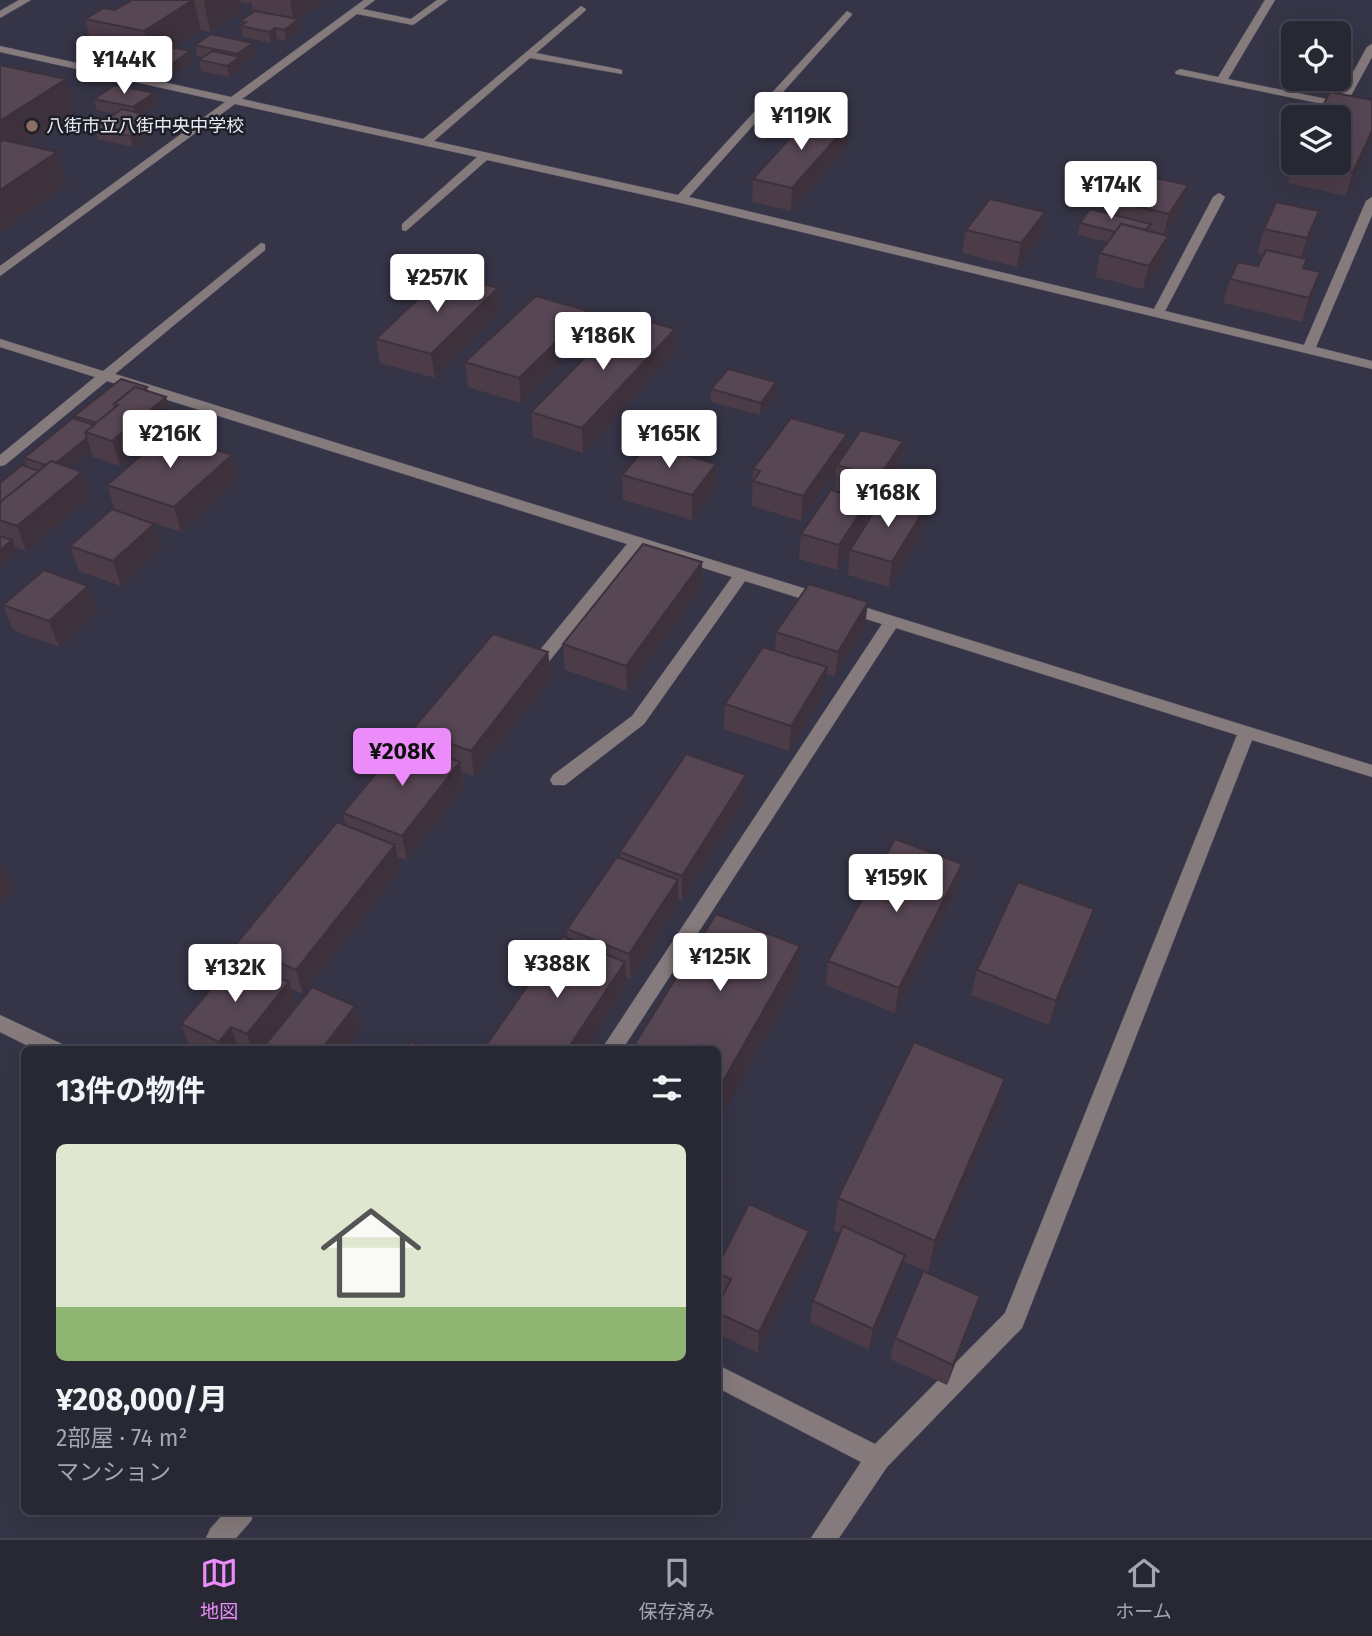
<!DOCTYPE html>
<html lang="ja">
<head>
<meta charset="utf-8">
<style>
	body { margin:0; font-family:"Fira Sans","Noto Sans JP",sans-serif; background:#30303d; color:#f1f3f6; height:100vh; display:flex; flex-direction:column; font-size:26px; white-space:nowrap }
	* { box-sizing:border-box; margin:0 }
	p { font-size:23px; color:#a5a6ad }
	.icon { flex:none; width:38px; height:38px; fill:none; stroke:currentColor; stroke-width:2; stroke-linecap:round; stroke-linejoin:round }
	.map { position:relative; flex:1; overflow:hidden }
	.side { position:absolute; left:21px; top:1046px; width:700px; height:469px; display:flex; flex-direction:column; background:#282835; border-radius:10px; box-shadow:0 7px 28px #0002,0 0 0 2px #444450 }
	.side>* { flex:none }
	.tools { position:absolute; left:1281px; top:21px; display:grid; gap:14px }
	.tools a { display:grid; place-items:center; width:70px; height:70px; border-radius:10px; background:#282835; box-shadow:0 7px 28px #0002,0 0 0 2px #444450; font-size:35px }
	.price { position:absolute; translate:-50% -60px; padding:0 16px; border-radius:7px; background:#fff; color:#222; font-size:23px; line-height:46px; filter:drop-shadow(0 2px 4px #0008) }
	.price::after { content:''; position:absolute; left:50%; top:42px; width:21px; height:16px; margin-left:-10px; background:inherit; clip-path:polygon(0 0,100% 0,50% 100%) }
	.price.on { background:#ec8cfb; color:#111 }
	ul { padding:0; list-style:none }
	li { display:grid; align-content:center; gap:14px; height:371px; padding:0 35px }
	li+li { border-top:2px solid #444450 }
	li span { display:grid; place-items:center; height:217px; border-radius:10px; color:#555 }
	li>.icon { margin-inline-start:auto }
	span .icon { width:126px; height:126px; fill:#fffc; stroke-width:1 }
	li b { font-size:30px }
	h2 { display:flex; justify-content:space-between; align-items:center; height:84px; padding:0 35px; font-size:30px }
	.tabs { display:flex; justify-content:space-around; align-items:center; height:98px; border-top:2px solid #444450; background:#282835; font-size:19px; color:#a5a6ad }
	.tabs a { display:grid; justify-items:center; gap:4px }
	.tabs .on { color:#ec8cfb }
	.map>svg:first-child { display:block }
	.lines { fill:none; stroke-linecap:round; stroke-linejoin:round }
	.minor-casing { stroke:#525263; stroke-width:1 }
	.minor { fill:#857a7c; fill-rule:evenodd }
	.wall { fill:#4b3c48 }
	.shaded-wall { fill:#3d313b }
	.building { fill:#574654; stroke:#3d313b; stroke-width:2 }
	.education-dot { fill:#8d6e63; stroke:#1d1e26; stroke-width:2.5 }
	.labels { text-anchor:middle; stroke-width:5; stroke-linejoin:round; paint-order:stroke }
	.far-poi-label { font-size:18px; fill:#e9eaf6; stroke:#1d1e26; text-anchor:start }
</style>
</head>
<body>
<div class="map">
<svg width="1372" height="1538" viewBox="0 0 1372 1538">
	<rect width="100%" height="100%" fill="#353547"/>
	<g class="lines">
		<defs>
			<g id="minor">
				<polygon points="19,0 31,0 0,18 0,11"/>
				<polygon points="364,0 375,0 363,9 411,19 437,0 448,0 413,25 357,14 242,99 423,139 581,6 586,9 585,11 536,53 618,69 622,70 622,74 530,58 434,141 678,195 847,11 852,14 851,16 689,197 1154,309 1213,197 1219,193 1225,197 1165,311 1304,345 1366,201 1372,197 1372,215 1316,347 1372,361 1372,369 681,203 487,160 406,231 402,230 402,224 477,157 235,104 0,276 0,266 225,102 0,52 0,46 231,97"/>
				<polygon points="1265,0 1275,0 1228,79 1337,101 1367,47 1372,44 1372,57 1347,103 1372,108 1372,114 1176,74 1175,72 1180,69 1218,77"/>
				<polygon points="261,243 265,244 265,250 115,374 1372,765 1372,777 1252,740 1022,1328 887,1467 839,1538 811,1538 861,1462 718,1388 718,1365 875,1444 1005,1313 1237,735 896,628 622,1050 601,1050 882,624 745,581 644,724 565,785 553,785 550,780 553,775 632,716 732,577 640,548 547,664 535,664 533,660 535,656 627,544 107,381 5,465 0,466 0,455 95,377 0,347 0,339 103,371"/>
				<polygon points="0,1015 62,1044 65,1050 36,1050 0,1032"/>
				<polygon points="225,1512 254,1512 251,1521 236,1538 206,1538 210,1529"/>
			</g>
		</defs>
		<use href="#minor" class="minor-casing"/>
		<use href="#minor" class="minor"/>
	</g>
	<g class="wall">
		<polygon points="132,0 326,0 298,19 301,30 286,41 277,39 271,43 243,37 240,21 253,12 251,2 248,3 240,2 242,11 210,32 201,30 174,48 192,63 171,77 152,73 151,66 138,75 93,65 90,54 95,51 93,51 85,19 115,10"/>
		<polygon points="253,43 255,54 241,64 242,68 229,77 201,71 199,60 203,57 197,56 195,45"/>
		<polygon points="154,93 157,105 143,114 157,117 159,128 133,147 98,139 95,128 115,114 97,110 94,99"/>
		<polygon points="1372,138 1346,196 1288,183 1294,163 1339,163"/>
		<polygon points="847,147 791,211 752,202 753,179"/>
		<polygon points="1188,185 1182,209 1165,235 1168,236 1163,260 1143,289 1096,277 1100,253 1108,242 1078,235 1080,223 1116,215 1119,202"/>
		<polygon points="1319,211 1312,234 1302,258 1313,296 1302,322 1223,303 1230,279 1258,266 1264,254 1257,253 1264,229"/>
		<polygon points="1045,212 1041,236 1017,267 962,253 966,230"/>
		<polygon points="498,288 500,312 435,378 380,363 376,339"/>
		<polygon points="588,311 589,335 521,403 468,387 465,362"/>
		<polygon points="675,329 675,353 583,453 533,437 531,412"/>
		<polygon points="776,382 776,395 760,415 711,402 711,389"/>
		<polygon points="147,387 148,391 166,397 173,421 120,466 93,457 91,451 70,467 91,497 26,551 15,547 17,552 0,567 0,483 27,467 24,458 75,419 74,416"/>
		<polygon points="847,434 845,452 903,441 900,466 876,502 835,490 836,471 801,521 752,506 753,469"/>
		<polygon points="232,455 238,480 181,532 115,510 107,485"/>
		<polygon points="622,475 716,489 692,520 623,500"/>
		<polygon points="868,501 866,525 925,508 922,533 889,587 848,575 850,550 837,570 799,559 801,534"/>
		<polygon points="70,546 162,549 121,586 79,571"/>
		<polygon points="88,586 97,612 59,647 13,630 3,605"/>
		<polygon points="702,587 627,691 565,670 563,644"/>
		<polygon points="865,627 835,677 826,674 824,693 789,751 724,729 725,704 775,651 776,632"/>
		<polygon points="548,652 551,678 474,776 462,772 464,787 407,860 397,857 400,870 303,994 291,989 296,1006 361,1030 346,1050 195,1050 190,1048 181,1024 250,981 256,974 244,968 236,944 346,826 343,813 415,745 412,730"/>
		<polygon points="745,800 682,901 678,899 678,905 631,979 625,976 626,986 585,1050 483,1050 568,939 567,929 620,858 620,852"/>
		<polygon points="957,889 895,1013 826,985 828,961"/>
		<polygon points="1087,934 1049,1025 971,995 977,970"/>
		<polygon points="1005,1079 996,1113 928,1272 904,1262 901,1276 869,1350 810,1322 813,1301 840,1233 834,1230 838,1198"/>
		<polygon points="809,1231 806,1253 758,1353 718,1334 718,1305 722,1297 718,1295 718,1265"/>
		<polygon points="973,1317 947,1385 890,1359 895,1338"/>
	</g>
	<g class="shaded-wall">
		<polygon points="194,0 201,30 152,63 150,61 151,66 138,75 135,64 150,54 144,31"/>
		<polygon points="206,0 240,0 242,11 210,32 204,1"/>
		<polygon points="291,0 326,0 294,22 290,1"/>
		<polygon points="299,19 301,30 286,41 284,30"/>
		<polygon points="275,28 277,39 271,43 269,32"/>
		<polygon points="253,43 255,54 241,64 242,68 229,77 227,66 238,58 237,54"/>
		<polygon points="190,51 192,63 171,77 169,66"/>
		<polygon points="66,79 75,111 0,161 0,121"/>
		<polygon points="154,93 157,105 136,119 133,107"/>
		<polygon points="157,117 159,128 133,147 130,136"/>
		<polygon points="848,125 847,147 791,211 792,188"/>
		<polygon points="1372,131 1372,138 1346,196 1353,172"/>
		<polygon points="57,152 66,185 0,232 0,190"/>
		<polygon points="1188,185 1182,209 1163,237 1169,214"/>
		<polygon points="1319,211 1312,234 1300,262 1307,238"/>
		<polygon points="1045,212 1041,236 1017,267 1021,243"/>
		<polygon points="1168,236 1163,260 1143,289 1149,266"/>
		<polygon points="1320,272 1313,296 1302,322 1309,298"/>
		<polygon points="498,288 500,312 435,378 431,354"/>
		<polygon points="588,311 589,335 521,403 519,378"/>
		<polygon points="675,329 675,353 583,453 582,428"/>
		<polygon points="776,382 776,395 760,415 761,403"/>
		<polygon points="166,397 173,421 120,466 112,441"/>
		<polygon points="847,434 845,458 837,465 836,471 801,521 803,496"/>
		<polygon points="87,438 91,451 56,479 51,467"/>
		<polygon points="903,441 900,466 876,502 879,477"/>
		<polygon points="232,455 238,480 181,532 174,507"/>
		<polygon points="716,464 716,489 692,520 692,495"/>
		<polygon points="82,472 91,497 26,551 17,526"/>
		<polygon points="868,501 865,526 837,570 839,545"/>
		<polygon points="925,508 922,533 889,587 892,562"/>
		<polygon points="154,524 162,549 121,586 113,561"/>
		<polygon points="12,540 17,552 0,567 0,550"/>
		<polygon points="702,562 702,587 627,691 626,666"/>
		<polygon points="88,586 97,612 59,647 49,621"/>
		<polygon points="868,602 865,627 835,677 838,652"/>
		<polygon points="548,652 551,678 474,776 471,751"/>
		<polygon points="827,667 824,693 789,751 791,726"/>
		<polygon points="460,762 464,787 407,860 402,836"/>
		<polygon points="746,775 745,800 682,901 682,876"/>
		<polygon points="395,845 400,870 303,994 296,970"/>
		<polygon points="962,864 957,889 895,1013 899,988"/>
		<polygon points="3,865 15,890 0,904 0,868"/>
		<polygon points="678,880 678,905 631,979 629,954"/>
		<polygon points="1094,909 1087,934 1049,1025 1056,1001"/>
		<polygon points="800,946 797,981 718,1122 718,1090"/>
		<polygon points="625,962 626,986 585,1050 567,1050"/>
		<polygon points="289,982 296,1006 261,1050 252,1050 247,1034"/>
		<polygon points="355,1006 361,1030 346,1050 321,1050"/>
		<polygon points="231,1027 239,1050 222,1050 219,1042"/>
		<polygon points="1005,1079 996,1113 928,1272 935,1241"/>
		<polygon points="723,1180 723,1203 718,1212 718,1191"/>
		<polygon points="809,1231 806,1253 758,1353 759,1332"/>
		<polygon points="905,1255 901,1276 869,1350 873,1329"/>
		<polygon points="980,1296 973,1317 947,1385 953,1365"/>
	</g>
	<g class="building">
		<polygon points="132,0 193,0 144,31 85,19 104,8 115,10"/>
		<polygon points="255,11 299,19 284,30 275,28 269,32 241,26 246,22 240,21"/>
		<polygon points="211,34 253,43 237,54 195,45"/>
		<polygon points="106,44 150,54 135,64 90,54"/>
		<polygon points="171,47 190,51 169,66 150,61"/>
		<polygon points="212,51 240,57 227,66 199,60"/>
		<polygon points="0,65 66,79 0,121"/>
		<polygon points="115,85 154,93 133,107 94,99"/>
		<polygon points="1330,92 1372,100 1372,131 1353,172 1306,163 1339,163 1339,117 1317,117"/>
		<polygon points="122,109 157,117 130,136 95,128"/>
		<polygon points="810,116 848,125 792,188 753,179"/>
		<polygon points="3,140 57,152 0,190 0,142"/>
		<polygon points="1138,174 1188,185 1169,214 1119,202"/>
		<polygon points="990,199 1045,212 1021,243 966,230"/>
		<polygon points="1276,202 1319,211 1307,238 1264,229"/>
		<polygon points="1090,209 1151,224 1146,230 1121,224 1116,232 1080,223"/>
		<polygon points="1121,224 1168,236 1149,266 1100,253"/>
		<polygon points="1266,250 1307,259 1303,268 1320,272 1309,298 1230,279 1238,262 1258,266"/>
		<polygon points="444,274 498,288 431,354 376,339"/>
		<polygon points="536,296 588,311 519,378 465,362"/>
		<polygon points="627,315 675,329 582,428 531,412"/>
		<polygon points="728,369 776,382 761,403 711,389"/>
		<polygon points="121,379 147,387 143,390 135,387 114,404 115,408 97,423 74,416"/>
		<polygon points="135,387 166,397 112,441 85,432 118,405 114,404"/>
		<polygon points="73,418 94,425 85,432 87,438 56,463 51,461 46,465 24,458"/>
		<polygon points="791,418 847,434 803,496 753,481 760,471 753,469"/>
		<polygon points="861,430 903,441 879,477 837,465"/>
		<polygon points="166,434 232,455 174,507 107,485"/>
		<polygon points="648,444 716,464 692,495 622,475"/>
		<polygon points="51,461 82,472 17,526 0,520 0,502"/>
		<polygon points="22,465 39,471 0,502 0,483"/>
		<polygon points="831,490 868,501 839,545 801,534"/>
		<polygon points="884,496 925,508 892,562 850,550"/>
		<polygon points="112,509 154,524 113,561 70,546"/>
		<polygon points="0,536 12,540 0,550"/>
		<polygon points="643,544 702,562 626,666 563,644"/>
		<polygon points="44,570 88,586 49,621 3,605"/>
		<polygon points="809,584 868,602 838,652 776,632"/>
		<polygon points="493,634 548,652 471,751 412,730"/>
		<polygon points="763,647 827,667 791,726 725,704"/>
		<polygon points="403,741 460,762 402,836 343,813"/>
		<polygon points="686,754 746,775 682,876 620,852"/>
		<polygon points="337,822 395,845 296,970 236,944"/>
		<polygon points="895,839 962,864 899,988 828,961"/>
		<polygon points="617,857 678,880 629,954 567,929"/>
		<polygon points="1018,882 1094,909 1056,1001 977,970"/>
		<polygon points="716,914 800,946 718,1090 718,1050 631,1050"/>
		<polygon points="562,936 625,962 567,1050 483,1050"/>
		<polygon points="260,969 289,982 247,1034 231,1027 219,1042 181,1024 226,971 250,981"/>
		<polygon points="312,987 355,1006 321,1050 264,1050 262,1049"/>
		<polygon points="411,1041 430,1050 405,1050"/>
		<polygon points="914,1042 1005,1079 935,1241 838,1198"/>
		<polygon points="718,1178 723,1180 718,1191"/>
		<polygon points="749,1204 809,1231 759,1332 718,1313 718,1305 731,1279 718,1273 718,1265"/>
		<polygon points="843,1226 905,1255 873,1329 813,1301"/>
		<polygon points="923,1271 980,1296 953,1365 895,1338"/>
	</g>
	<circle class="education-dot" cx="32" cy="126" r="7"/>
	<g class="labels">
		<g class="far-poi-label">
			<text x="46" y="132">八街市立八街中央中学校</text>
		</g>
	</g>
</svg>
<div class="tools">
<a><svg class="icon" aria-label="locate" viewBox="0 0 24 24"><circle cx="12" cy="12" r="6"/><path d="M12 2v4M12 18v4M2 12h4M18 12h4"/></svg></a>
<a><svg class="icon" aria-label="layers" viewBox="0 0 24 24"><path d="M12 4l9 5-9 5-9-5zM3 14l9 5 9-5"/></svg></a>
</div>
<b class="price" style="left:124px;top:96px">¥144K</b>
<b class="price" style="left:801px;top:152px">¥119K</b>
<b class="price" style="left:1111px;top:221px">¥174K</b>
<b class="price" style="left:437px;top:314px">¥257K</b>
<b class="price" style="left:603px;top:372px">¥186K</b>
<b class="price" style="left:170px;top:470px">¥216K</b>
<b class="price" style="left:669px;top:470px">¥165K</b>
<b class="price" style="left:888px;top:529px">¥168K</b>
<b class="price on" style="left:402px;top:788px">¥208K</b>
<b class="price" style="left:896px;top:914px">¥159K</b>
<b class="price" style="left:720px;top:993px">¥125K</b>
<b class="price" style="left:557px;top:1000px">¥388K</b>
<b class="price" style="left:235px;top:1004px">¥132K</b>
<section class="side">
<h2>13件の物件<svg class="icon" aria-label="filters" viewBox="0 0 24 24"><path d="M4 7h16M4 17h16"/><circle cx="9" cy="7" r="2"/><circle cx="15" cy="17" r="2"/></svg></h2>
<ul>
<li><span style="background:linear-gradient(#dfe7d0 75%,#8fb573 0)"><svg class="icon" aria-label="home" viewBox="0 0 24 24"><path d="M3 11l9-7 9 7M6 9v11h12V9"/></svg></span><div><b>¥208,000/月</b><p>2部屋 · 74 m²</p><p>マンション</p></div></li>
</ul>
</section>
</div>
<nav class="tabs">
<a class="on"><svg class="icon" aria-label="map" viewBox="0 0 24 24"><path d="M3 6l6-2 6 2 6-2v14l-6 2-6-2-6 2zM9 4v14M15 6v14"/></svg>地図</a>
<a><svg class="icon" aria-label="saved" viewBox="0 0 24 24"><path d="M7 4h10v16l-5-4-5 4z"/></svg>保存済み</a>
<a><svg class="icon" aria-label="home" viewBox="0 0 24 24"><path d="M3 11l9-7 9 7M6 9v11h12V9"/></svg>ホーム</a>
</nav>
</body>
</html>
